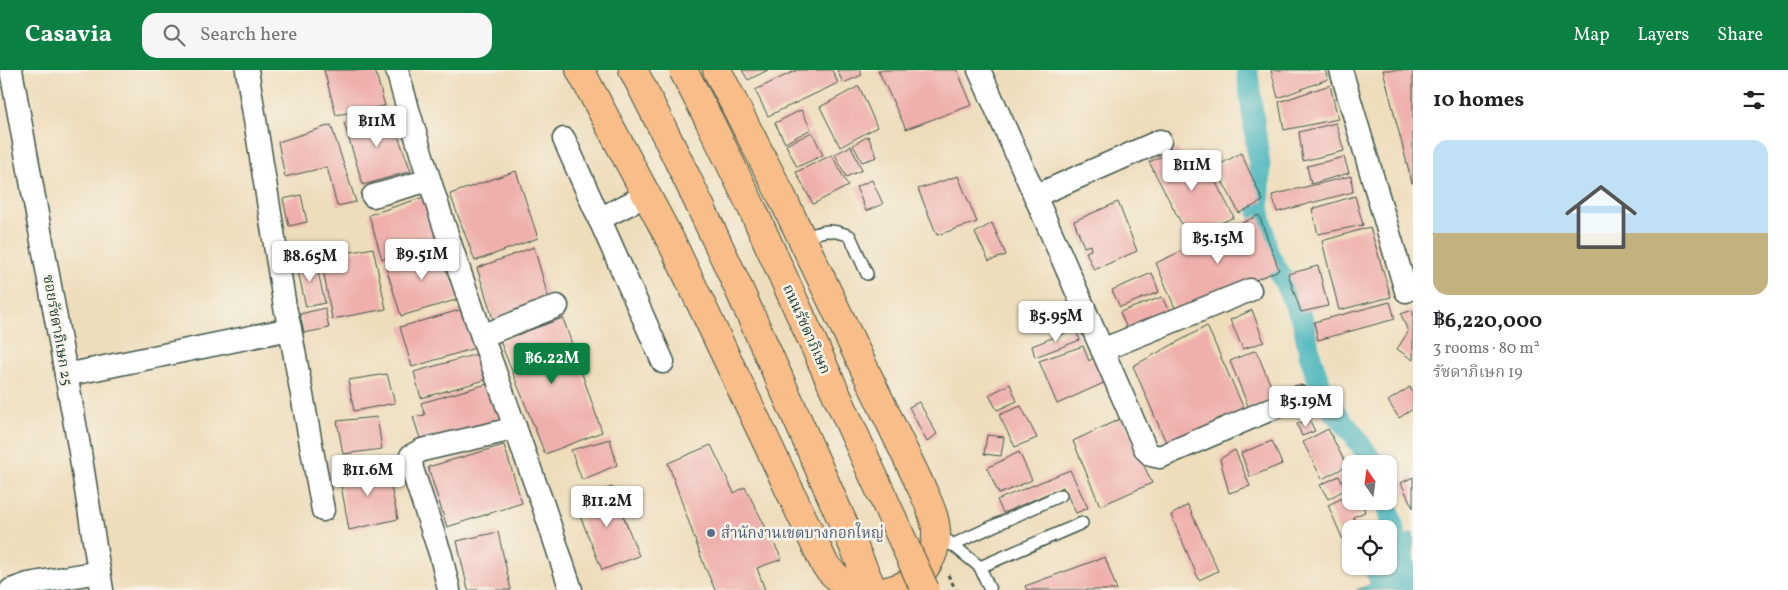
<!DOCTYPE html>
<html lang="en">
<head>
<meta charset="utf-8">
<style>
	body { margin:0; font-family:Vollkorn,"Noto Serif Thai",serif; background:#f6f6f6; color:#202124; height:100vh; display:flex; flex-direction:column; font-size:19px; white-space:nowrap }
	* { box-sizing:border-box; margin:0 }
	p { font-size:16px; color:#757577 }
	.icon { flex:none; width:28px; height:28px; fill:none; stroke:currentColor; stroke-width:2; stroke-linecap:round; stroke-linejoin:round }
	.map { position:relative; flex:1; overflow:hidden }
	.details { display:flex; flex-direction:column; background:#fff; width:375px }
	.details>* { flex:none }
	.needle { width:32px; rotate:347deg }
	.tools { position:absolute; left:1342px; top:385px; display:grid; gap:10px }
	.tools a { display:grid; place-items:center; width:55px; height:55px; border-radius:10px; background:#fff; box-shadow:0 1px 4px #0004; font-size:25px }
	.price { position:absolute; translate:-50% -42px; padding:0 11px; border-radius:5px; background:#fff; color:#222; font-size:16px; line-height:32px; filter:drop-shadow(0 1px 2px #0008) }
	.price::after { content:''; position:absolute; left:50%; top:30px; width:15px; height:11px; margin-left:-8px; background:inherit; clip-path:polygon(0 0,100% 0,50% 100%) }
	.price.on { background:#0b8043; color:#fff }
	ul { padding:0; list-style:none }
	li { display:grid; align-content:center; gap:10px; height:265px; padding:0 20px }
	li span { display:grid; place-items:center; height:155px; border-radius:15px; color:#555 }
	li>.icon { margin-inline-start:auto }
	span .icon { width:90px; height:90px; fill:#fffc; stroke-width:1 }
	li b { font-size:21px }
	h2 { display:flex; justify-content:space-between; align-items:center; height:60px; padding:0 20px; font-size:21px }
	header { display:flex; align-items:center; gap:30px; box-sizing:border-box; height:70px; padding:0 25px; background:#0b8043; color:#fff }
	header strong { font-size:24px }
	nav { display:flex; gap:28px; margin-inline-start:auto; font-size:18px }
	.search { width:350px; height:45px; background:#f6f6f6; display:flex; align-items:center; gap:12px; box-sizing:border-box; padding:0 18px; border-radius:15px; color:#757577; font-size:19px }
	main { display:flex; flex:1; min-height:0 }
	.map>svg:first-child { display:block }
	.water { fill:#41b2ba; stroke:#307877 }
	.lines { fill:none; stroke-linecap:round; stroke-linejoin:round }
	.canal { stroke:#41b2ba; stroke-width:22 }
	.building { fill:#efb0ad }
	.service-casing { stroke:#3e5548; stroke-width:14 }
	.minor-casing { stroke:#3e5548; stroke-width:25 }
	.primary-casing { stroke:#3e5548; stroke-width:30 }
	.path { stroke:#3e5548; stroke-width:3; stroke-dasharray:4 4; stroke-linecap:butt }
	.service { stroke:#fff; stroke-width:11 }
	.minor { stroke:#fff; stroke-width:22 }
	.primary { stroke:#f8bd89; stroke-width:28 }
	.primary-bridge-casing { stroke:#3e5548; stroke-width:30; stroke-linecap:butt }
	.primary-bridge { stroke:#f8bd89; stroke-width:28 }
	.service-dot { fill:#5c6f8a; stroke:#f7f3e8; stroke-width:2 }
	.labels { text-anchor:middle; stroke-width:5; stroke-linejoin:round; paint-order:stroke }
	.street-label { font-size:15px; fill:#1f3d34; stroke:#f7f3e8 }
	.service-label { font-size:15px; fill:#4e5e75; stroke:#f7f3e8; text-anchor:start }
</style>
</head>
<body>
<header>
<strong>Casavia</strong>
<div class="search"><svg class="icon" aria-label="search" viewBox="0 0 24 24"><circle cx="10" cy="10" r="6"/><path d="M15 15l6 6"/></svg>Search here</div>
<nav><a>Map</a><a>Layers</a><a>Share</a></nav>
</header>
<main>
<div class="map">
<svg width="1413" height="520" viewBox="0 0 1413 520">
	<rect width="100%" height="100%" fill="#f7f3e8"/>
	<filter id="ink" filterUnits="userSpaceOnUse"><feTurbulence type="fractalNoise" baseFrequency=".02" numOctaves="2"/><feDisplacementMap in="SourceGraphic" scale="10" xChannelSelector="R" yChannelSelector="G"/><feConvolveMatrix kernelMatrix="1 2 1 2 8 2 1 2 1" color-interpolation-filters="sRGB"/></filter>
	<filter id="wash" filterUnits="userSpaceOnUse"><feTurbulence type="fractalNoise" baseFrequency=".0096" numOctaves="4" result="noise"/><feDisplacementMap in="SourceGraphic" scale="20" xChannelSelector="R" yChannelSelector="G"/><feGaussianBlur stdDeviation="1.12" result="paint"/><feColorMatrix in="noise" values="0 0 0 0 0 0 0 0 0 0 0 0 0 0 0 0 0 1.4 0 .05"/><feComposite in="paint" operator="in"/></filter>
	<g filter="url(#wash)">
		<rect width="100%" height="100%" fill="#edb"/>
		<polygon class="water" points="1413,463 1413,520 1356,520 1371,514 1362,496 1389,496 1389,474"/>
		<g class="lines">
			<g class="canal">
				<polyline points="1247,0 1260,100 1259,139 1267,182 1284,211 1303,251 1310,286 1325,330 1355,367 1374,394"/>
				<polyline points="1386,431 1400,483 1413,520"/>
			</g>
		</g>
		<g id="blocks">
			<g class="building">
				<polygon points="324,0 375,0 385,36 336,45"/>
				<polygon points="742,0 768,0 748,10"/>
				<polygon points="797,0 832,0 838,13 768,46 755,20"/>
				<polygon points="837,0 860,0 862,5 843,13"/>
				<polygon points="878,0 957,0 972,35 906,59"/>
				<polygon points="1271,0 1325,0 1328,9 1278,28"/>
				<polygon points="1383,0 1413,0 1413,113 1412,113"/>
				<polygon points="1330,15 1338,49 1284,60 1279,32"/>
				<polygon points="859,16 877,57 840,77 820,37"/>
				<polygon points="801,40 811,59 785,73 775,53"/>
				<polygon points="389,42 411,101 363,115 344,53"/>
				<polygon points="1336,53 1344,81 1303,91 1299,62"/>
				<polygon points="331,55 356,132 337,136 327,97 285,107 278,72"/>
				<polygon points="812,62 823,85 797,97 786,75"/>
				<polygon points="868,66 877,87 862,92 853,75"/>
				<polygon points="851,76 862,100 846,107 835,84"/>
				<polygon points="1178,79 1182,89 1199,81 1234,147 1189,168 1149,92"/>
				<polygon points="1241,83 1263,131 1239,143 1215,97"/>
				<polygon points="832,85 848,116 813,134 796,102"/>
				<polygon points="1344,87 1349,103 1311,114 1307,96"/>
				<polygon points="516,101 538,168 475,191 450,124"/>
				<polygon points="958,106 977,152 937,165 918,119"/>
				<polygon points="1351,106 1353,122 1277,142 1272,125"/>
				<polygon points="872,110 883,134 866,141 856,117"/>
				<polygon points="301,125 307,152 289,156 283,129"/>
				<polygon points="427,126 441,168 382,189 369,145"/>
				<polygon points="1355,126 1363,155 1318,164 1312,139"/>
				<polygon points="1118,132 1137,181 1094,200 1086,182 1091,180 1090,175 1084,177 1074,151"/>
				<polygon points="1259,145 1279,200 1177,243 1156,193"/>
				<polygon points="992,153 1006,185 989,191 975,163"/>
				<polygon points="1370,157 1391,227 1339,240 1322,171"/>
				<polygon points="440,175 459,229 401,246 385,194"/>
				<polygon points="534,177 549,230 494,252 477,198"/>
				<polygon points="373,178 386,239 332,249 321,188"/>
				<polygon points="315,188 325,233 306,237 296,192"/>
				<polygon points="1318,196 1328,236 1301,242 1288,204"/>
				<polygon points="1152,203 1159,222 1120,237 1112,220"/>
				<polygon points="1162,227 1170,244 1127,259 1120,242"/>
				<polygon points="1390,232 1395,249 1318,270 1314,252"/>
				<polygon points="325,238 329,258 304,263 300,244"/>
				<polygon points="460,240 475,278 412,297 400,257"/>
				<polygon points="1252,240 1264,272 1243,279 1230,250"/>
				<polygon points="1413,240 1413,290 1397,279 1408,262 1401,244"/>
				<polygon points="563,248 602,362 545,384 500,271"/>
				<polygon points="1207,256 1246,343 1168,377 1133,296"/>
				<polygon points="1075,259 1080,270 1035,287 1032,276"/>
				<polygon points="1083,276 1089,291 1097,286 1108,311 1057,334 1039,291"/>
				<polygon points="1256,280 1276,328 1250,341 1230,291"/>
				<polygon points="477,284 485,310 421,328 414,302"/>
				<polygon points="387,304 395,333 354,341 348,310"/>
				<polygon points="487,314 500,350 421,371 413,347 425,345 421,333"/>
				<polygon points="1010,314 1017,331 997,340 989,325"/>
				<polygon points="1410,317 1413,324 1413,339 1399,348 1388,331"/>
				<polygon points="919,332 937,364 927,372 909,337"/>
				<polygon points="1021,336 1037,368 1015,377 999,345"/>
				<polygon points="377,347 382,379 343,384 337,351"/>
				<polygon points="1122,348 1152,413 1100,436 1073,371"/>
				<polygon points="1309,349 1315,361 1302,366 1297,354"/>
				<polygon points="1328,359 1347,396 1322,409 1303,372"/>
				<polygon points="987,365 1004,367 1001,386 984,384"/>
				<polygon points="610,369 617,395 582,410 571,380"/>
				<polygon points="1272,371 1282,394 1250,407 1241,383"/>
				<polygon points="504,375 522,433 447,457 428,397"/>
				<polygon points="711,375 734,423 745,417 782,489 757,498 765,520 715,520 704,495 668,393"/>
				<polygon points="1235,380 1250,416 1229,423 1220,389"/>
				<polygon points="1019,382 1032,410 999,424 987,398"/>
				<polygon points="386,394 398,449 349,460 340,409 350,408 348,400"/>
				<polygon points="1070,400 1088,438 1076,443 1063,417 1003,443 997,430"/>
				<polygon points="1339,406 1346,419 1328,429 1320,415"/>
				<polygon points="1413,407 1413,438 1401,413"/>
				<polygon points="612,417 639,486 602,500 574,431"/>
				<polygon points="1351,424 1351,431 1361,431 1365,442 1353,447 1359,459 1351,459 1351,466 1343,470 1328,435"/>
				<polygon points="1188,435 1218,501 1199,510 1171,445"/>
				<polygon points="498,462 511,520 468,520 457,471"/>
				<polygon points="1105,487 1117,520 1027,520 1025,516"/>
			</g>
		</g>
	</g>
	<g filter="url(#ink)">
		<use href="#blocks" fill-opacity="0" stroke="#3e5548" stroke-width="1"/>
		<g class="lines">
			<defs>
				<g id="service">
					<path d="M803 169C822 160 829 158 850 166L867 204"/>
					<polyline points="948,471 980,497 990,520"/>
					<polyline points="952,475 1061,425"/>
					<polyline points="980,497 1082,453"/>
				</g>
				<g id="minor">
					<polyline points="11,0 79,376 102,520"/>
					<path d="M397 0C430 121 472 240 515 357L500 362 422 380 411 386 412 399 441 486 449 520"/>
					<polyline points="979,0 1025,103 1146,380 1151,385 1160,387 1299,327"/>
					<polyline points="1341,0 1406,221"/>
					<polyline points="564,69 663,292"/>
					<polyline points="373,126 429,110"/>
					<polyline points="1035,126 1160,71"/>
					<polyline points="599,149 647,125"/>
					<polyline points="290,259 323,440"/>
					<polyline points="482,266 557,236"/>
					<polyline points="1102,280 1250,220"/>
					<polyline points="66,305 290,259 285,237 247,0"/>
					<polyline points="515,357 544,438 571,520"/>
					<polyline points="11,520 28,514 99,502"/>
				</g>
				<g id="primary">
					<path d="M580 0 673 175 825 495C835 507 844 514 859 520"/>
					<path d="M633 0C721 170 795 346 873 520"/>
					<path d="M717 0 782 127 924 423C929 434 935 447 936 460 938 488 918 515 890 520"/>
				</g>
			</defs>
			<use href="#service" class="service-casing"/>
			<use href="#minor" class="minor-casing"/>
			<use href="#primary" class="primary-casing"/>
			<polyline class="path" points="948,505 956,520"/>
			<use href="#service" class="service"/>
			<use href="#minor" class="minor"/>
			<use href="#primary" class="primary"/>
			<defs>
				<polyline id="primary-bridge" points="683,0 709,50 752,138 925,520"/>
			</defs>
			<use href="#primary-bridge" class="primary-bridge-casing"/>
			<use href="#primary-bridge" class="primary-bridge"/>
		</g>
	</g>
	<circle class="service-dot" cx="711" cy="463" r="5"/>
	<g class="labels">
		<g class="street-label">
			<text transform="translate(807 259) rotate(66)" y="5">ถนนรัชดาภิเษก</text>
			<text transform="translate(58 260) rotate(80)" y="5">ซอยรัชดาภิเษก 25</text>
		</g>
		<g class="service-label">
			<text x="721" y="468">สำนักงานเขตบางกอกใหญ่</text>
		</g>
	</g>
</svg>
<div class="tools">
<a><svg class="needle" viewBox="-14 -14 28 28"><path d="M0-13l5 13h-10z" fill="#e53935"/><path d="M0 13l5-13h-10z" fill="#757577"/></svg></a>
<a><svg class="icon" aria-label="locate" viewBox="0 0 24 24"><circle cx="12" cy="12" r="6"/><path d="M12 2v4M12 18v4M2 12h4M18 12h4"/></svg></a>
</div>
<b class="price" style="left:377px;top:78px">฿11M</b>
<b class="price" style="left:1192px;top:122px">฿11M</b>
<b class="price" style="left:1218px;top:195px">฿5.15M</b>
<b class="price" style="left:422px;top:211px">฿9.51M</b>
<b class="price" style="left:310px;top:213px">฿8.65M</b>
<b class="price" style="left:1056px;top:273px">฿5.95M</b>
<b class="price on" style="left:552px;top:315px">฿6.22M</b>
<b class="price" style="left:1306px;top:358px">฿5.19M</b>
<b class="price" style="left:368px;top:427px">฿11.6M</b>
<b class="price" style="left:607px;top:458px">฿11.2M</b>
</div>
<section class="details">
<h2>10 homes<svg class="icon" aria-label="filters" viewBox="0 0 24 24"><path d="M4 7h16M4 17h16"/><circle cx="9" cy="7" r="2"/><circle cx="15" cy="17" r="2"/></svg></h2>
<ul>
<li><span style="background:linear-gradient(#bfe0f5 60%,#c2b280 0)"><svg class="icon" aria-label="home" viewBox="0 0 24 24"><path d="M3 11l9-7 9 7M6 9v11h12V9"/></svg></span><div><b>฿6,220,000</b><p>3 rooms · 80 m²</p><p>รัชดาภิเษก 19</p></div></li>
</ul>
</section>
</main>
</body>
</html>
